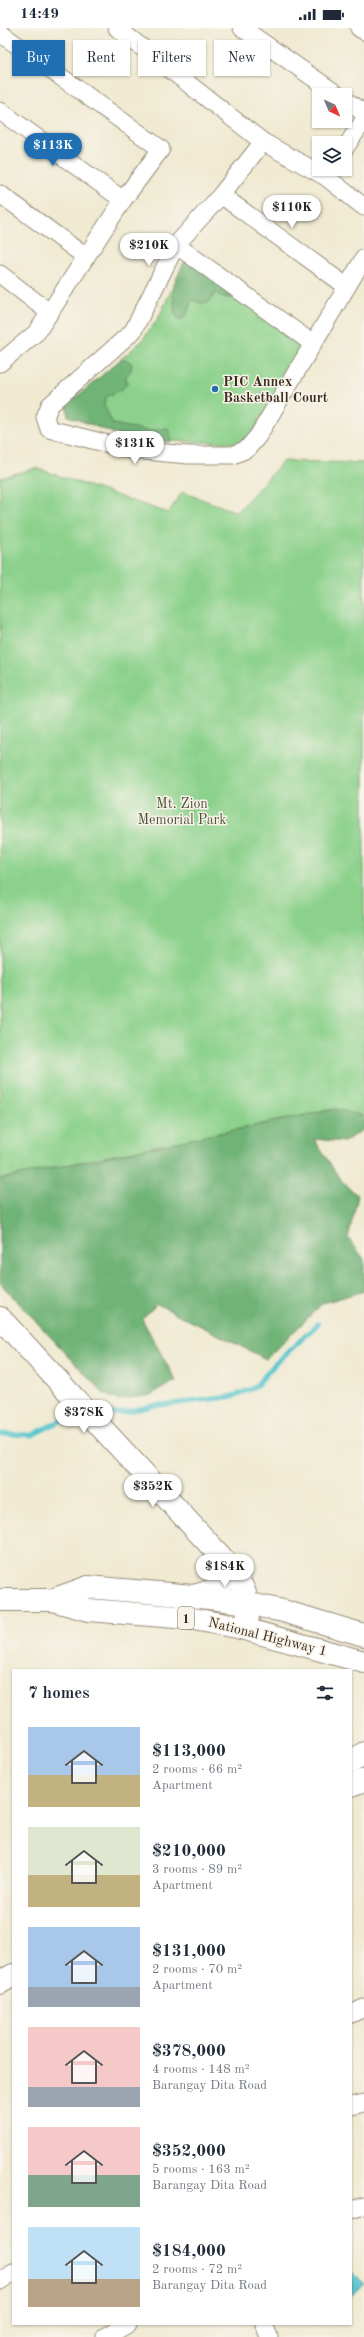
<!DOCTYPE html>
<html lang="en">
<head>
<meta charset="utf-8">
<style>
	body { margin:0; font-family:"Old Standard TT",serif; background:#f6f6f7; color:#1f2937; height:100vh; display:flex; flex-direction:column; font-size:15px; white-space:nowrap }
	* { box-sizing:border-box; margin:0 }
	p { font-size:13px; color:#747a83 }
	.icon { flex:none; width:22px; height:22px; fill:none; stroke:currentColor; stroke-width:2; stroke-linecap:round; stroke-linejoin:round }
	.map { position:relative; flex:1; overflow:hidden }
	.drawer { position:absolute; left:12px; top:1641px; width:340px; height:656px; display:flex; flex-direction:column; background:#fff; border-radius:0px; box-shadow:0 1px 3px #0004 }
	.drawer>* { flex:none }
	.banner { position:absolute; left:12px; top:12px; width:340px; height:36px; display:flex; gap:8px }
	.needle { width:26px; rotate:136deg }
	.tools { position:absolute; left:312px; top:60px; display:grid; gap:8px }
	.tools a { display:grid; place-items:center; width:40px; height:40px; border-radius:0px; background:#fff; box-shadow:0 1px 3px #0004; font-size:20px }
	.price { position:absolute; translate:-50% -34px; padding:0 9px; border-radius:14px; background:#fff; color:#222; font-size:13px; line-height:26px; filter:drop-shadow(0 1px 2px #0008) }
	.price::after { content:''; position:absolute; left:50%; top:24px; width:12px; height:9px; margin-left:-6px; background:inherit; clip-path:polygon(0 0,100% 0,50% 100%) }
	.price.active { background:#1f6fb2; color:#fff }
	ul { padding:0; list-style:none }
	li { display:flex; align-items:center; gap:12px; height:100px; padding:0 16px }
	li span { display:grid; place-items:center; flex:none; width:112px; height:80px; border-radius:0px; color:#555 }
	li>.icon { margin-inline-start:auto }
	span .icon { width:48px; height:48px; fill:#fffc; stroke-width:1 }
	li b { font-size:17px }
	h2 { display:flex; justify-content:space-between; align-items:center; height:48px; padding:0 16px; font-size:17px }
	.pill { padding:0 14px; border-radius:0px; background:#fff; box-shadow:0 1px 3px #0004; font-size:14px; line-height:36px }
	.pill.active { background:#1f6fb2; color:#fff }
	.status { display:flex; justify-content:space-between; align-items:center; height:28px; padding:0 20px; background:#fff; direction:ltr }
	.status svg { height:11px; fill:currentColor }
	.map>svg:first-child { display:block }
	.green { fill:#8bd18b; stroke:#637e54 }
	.forest { fill:#70b377; stroke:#566e4a }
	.water { fill:#59c6ce; stroke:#4a7876 }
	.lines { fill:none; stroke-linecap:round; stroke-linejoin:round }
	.stream { stroke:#59c6ce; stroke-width:5 }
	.street-casing { stroke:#968a78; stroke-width:19 }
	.secondary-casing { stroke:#968a78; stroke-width:24 }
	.highway-casing { stroke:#968a78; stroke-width:24 }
	.street { stroke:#fff; stroke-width:17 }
	.secondary { stroke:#fff; stroke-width:22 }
	.highway { stroke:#fff; stroke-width:22 }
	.poi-dot { fill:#1f6fb2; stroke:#f7f3e8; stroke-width:1.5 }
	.labels { text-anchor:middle; stroke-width:3; stroke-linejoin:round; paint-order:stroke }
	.shield { fill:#f7f3e8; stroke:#73665b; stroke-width:1 }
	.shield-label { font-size:13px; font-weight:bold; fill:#3b2a1e }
	.poi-label { font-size:14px; font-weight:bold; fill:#3b2a1e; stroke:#f7f3e8; text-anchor:start }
	.park-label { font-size:14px; fill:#4f5439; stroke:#f7f3e8 }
	.street-label { font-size:14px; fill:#3b2a1e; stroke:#f7f3e8 }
</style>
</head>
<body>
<div class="status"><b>14:49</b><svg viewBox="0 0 49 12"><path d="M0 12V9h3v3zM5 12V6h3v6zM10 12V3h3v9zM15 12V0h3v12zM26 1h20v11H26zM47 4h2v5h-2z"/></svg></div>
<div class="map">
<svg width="364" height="2309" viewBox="0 0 364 2309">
	<rect width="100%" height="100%" fill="#f7f3e8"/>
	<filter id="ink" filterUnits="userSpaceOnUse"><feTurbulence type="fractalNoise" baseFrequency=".025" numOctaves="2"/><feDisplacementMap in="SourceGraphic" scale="8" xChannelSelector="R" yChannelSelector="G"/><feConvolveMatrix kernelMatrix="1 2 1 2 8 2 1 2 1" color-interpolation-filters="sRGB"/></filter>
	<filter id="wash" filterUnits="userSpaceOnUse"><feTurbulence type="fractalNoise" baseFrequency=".012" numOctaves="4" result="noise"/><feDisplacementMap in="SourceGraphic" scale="16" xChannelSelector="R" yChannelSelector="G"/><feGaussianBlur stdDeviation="0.9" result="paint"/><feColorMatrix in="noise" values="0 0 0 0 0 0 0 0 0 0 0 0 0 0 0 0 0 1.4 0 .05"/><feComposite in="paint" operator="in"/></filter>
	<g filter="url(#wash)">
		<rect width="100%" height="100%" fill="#f0ead2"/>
		<g class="green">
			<polygon points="187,228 314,311 249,410 240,415 132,412 68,388 67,377 141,314 159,289"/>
			<polygon points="283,433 364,435 364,1088 334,1081 0,1151 0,450 36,440 168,485 182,464 237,484"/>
		</g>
		<g class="forest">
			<polygon points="187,228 239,263 232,270 222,269 216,265 208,275 200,275 192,272 186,289 180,292 175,286 173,258"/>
			<polygon points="120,332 127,332 132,336 131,342 126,349 127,356 121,362 106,369 104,377 113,396 149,403 167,400 171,407 170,414 132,412 68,388 67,377"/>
			<polygon points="335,1081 364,1088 364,1101 344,1114 314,1111 340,1151 358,1168 348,1210 364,1231 364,1263 323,1275 266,1331 157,1276 142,1291 176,1353 150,1367 118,1372 103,1365 0,1255 0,1151"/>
		</g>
		<polygon class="water" points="352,2243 364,2255 351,2268 351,2245"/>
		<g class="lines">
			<g class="stream">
				<polyline points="97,1386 120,1385 153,1378 230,1369 254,1360 275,1336 318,1296"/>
				<polyline points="0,1406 32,1407 72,1387 81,1386"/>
			</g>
		</g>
	</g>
	<g filter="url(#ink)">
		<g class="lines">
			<defs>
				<g id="street">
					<polyline points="117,0 263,114 326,149 364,179"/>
					<polyline points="242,0 338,67"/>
					<polyline points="359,0 364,3"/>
					<polyline points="0,5 161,121 123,172 37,304 0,335"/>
					<polyline points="345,72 364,85"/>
					<polyline points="0,83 123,172"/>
					<polyline points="263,114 221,167 176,217 133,303 50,377 45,389 49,401 132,422 188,427 233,427 247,421 258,408 364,230"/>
					<polyline points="345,120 364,92"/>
					<polyline points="0,166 86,229"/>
					<polyline points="221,167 346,258"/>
					<polyline points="176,217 312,315"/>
					<polyline points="0,246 50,285"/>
					<polyline points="351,1986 364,1980"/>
					<polyline points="351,2078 364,2075"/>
					<polyline points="351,2182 364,2178"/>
					<polyline points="0,2253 13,2245"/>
					<polyline points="264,2296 269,2309"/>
					<polyline points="105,2309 128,2296"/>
				</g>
				<g id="secondary">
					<path d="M0 1290 224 1532C242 1555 253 1570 246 1601"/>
					<path d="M193 1568C210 1564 219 1562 228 1546L224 1532"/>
					<polyline points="351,1734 364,1725"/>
					<polyline points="351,1757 364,1752"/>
					<polyline points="0,1955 13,1947"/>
				</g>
				<g id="highway">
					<polyline points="0,1572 52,1572 88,1559 193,1568 241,1574 283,1583 364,1607"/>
					<polyline points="52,1572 88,1582 188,1590 237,1599 364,1634"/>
				</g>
			</defs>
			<use href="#street" class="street-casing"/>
			<use href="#secondary" class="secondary-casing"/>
			<use href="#highway" class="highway-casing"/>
			<use href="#street" class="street"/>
			<use href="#secondary" class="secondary"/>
			<use href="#highway" class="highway"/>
		</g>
	</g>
	<circle class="poi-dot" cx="215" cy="361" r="4"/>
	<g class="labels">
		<rect class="shield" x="178" y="1579" width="16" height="22" rx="3"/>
		<g class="shield-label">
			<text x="186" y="1595">1</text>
		</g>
		<g class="poi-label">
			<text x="223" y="358">PIC Annex<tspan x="223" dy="16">Basketball Court</tspan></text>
		</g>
		<g class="park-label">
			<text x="182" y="780">Mt. Zion<tspan x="182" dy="16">Memorial Park</tspan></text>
		</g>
		<g class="street-label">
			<text transform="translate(268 1608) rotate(14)" y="5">National Highway 1</text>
		</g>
	</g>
</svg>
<div class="tools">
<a><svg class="needle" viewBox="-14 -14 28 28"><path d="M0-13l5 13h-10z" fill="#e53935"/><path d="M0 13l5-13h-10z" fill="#747a83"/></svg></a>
<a><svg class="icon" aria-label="layers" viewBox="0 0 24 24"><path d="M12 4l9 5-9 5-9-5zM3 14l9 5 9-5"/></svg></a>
</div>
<b class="price active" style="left:53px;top:139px">$113K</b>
<b class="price" style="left:292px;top:201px">$110K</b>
<b class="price" style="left:149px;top:239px">$210K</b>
<b class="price" style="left:135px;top:437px">$131K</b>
<b class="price" style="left:84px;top:1406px">$378K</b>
<b class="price" style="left:153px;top:1480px">$352K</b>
<b class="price" style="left:225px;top:1560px">$184K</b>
<div class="banner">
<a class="pill active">Buy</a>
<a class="pill">Rent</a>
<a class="pill">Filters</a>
<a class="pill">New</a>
</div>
<section class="drawer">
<h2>7 homes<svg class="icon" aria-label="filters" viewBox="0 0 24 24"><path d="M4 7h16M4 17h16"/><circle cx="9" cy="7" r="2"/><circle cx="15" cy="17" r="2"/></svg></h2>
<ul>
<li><span style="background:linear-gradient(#a9c7e8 60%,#c2b280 0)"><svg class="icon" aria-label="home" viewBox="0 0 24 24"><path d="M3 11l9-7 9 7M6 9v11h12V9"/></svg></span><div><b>$113,000</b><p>2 rooms · 66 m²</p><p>Apartment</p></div></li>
<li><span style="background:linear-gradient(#dfe7d0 60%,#c2b280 0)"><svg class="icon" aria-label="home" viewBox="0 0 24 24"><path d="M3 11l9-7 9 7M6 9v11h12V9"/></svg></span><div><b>$210,000</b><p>3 rooms · 89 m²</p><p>Apartment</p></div></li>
<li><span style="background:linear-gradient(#a9c7e8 75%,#9aa5b1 0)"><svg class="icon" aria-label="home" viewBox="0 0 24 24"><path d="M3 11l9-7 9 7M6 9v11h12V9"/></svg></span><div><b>$131,000</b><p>2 rooms · 70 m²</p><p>Apartment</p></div></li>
<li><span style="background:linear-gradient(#f6c9c9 75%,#9aa5b1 0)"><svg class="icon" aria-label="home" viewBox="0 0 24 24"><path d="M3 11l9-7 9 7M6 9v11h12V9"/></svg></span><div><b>$378,000</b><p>4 rooms · 148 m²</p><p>Barangay Dita Road</p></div></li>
<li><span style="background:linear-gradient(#f6c9c9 60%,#7fa58c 0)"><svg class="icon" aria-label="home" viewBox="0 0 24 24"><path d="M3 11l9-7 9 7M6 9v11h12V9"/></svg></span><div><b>$352,000</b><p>5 rooms · 163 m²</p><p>Barangay Dita Road</p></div></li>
<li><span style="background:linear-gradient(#bfe0f5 65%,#b9a48a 0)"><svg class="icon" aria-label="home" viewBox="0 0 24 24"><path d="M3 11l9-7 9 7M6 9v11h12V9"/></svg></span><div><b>$184,000</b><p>2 rooms · 72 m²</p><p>Barangay Dita Road</p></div></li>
</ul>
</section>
</div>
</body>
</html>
